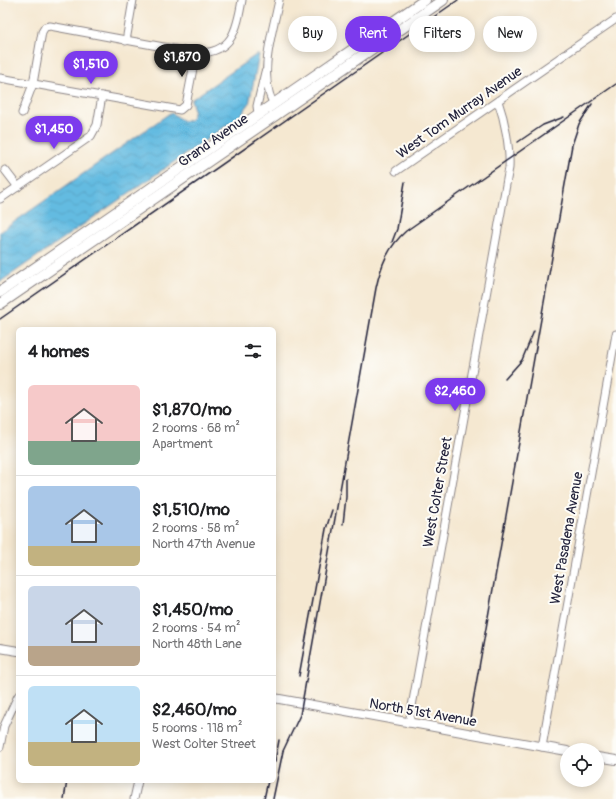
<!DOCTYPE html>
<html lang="en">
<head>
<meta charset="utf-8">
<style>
	body { margin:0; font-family:Pangolin,sans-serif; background:#f2f2f2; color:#202124; height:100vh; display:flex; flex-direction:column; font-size:15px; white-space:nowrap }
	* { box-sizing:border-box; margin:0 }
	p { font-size:13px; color:#757577 }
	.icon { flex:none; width:22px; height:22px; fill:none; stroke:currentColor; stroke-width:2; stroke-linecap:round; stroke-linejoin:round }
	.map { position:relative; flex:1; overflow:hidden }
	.drawer { position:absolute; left:16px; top:327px; width:260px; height:456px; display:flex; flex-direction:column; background:#fff; border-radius:6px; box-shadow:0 2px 10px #0003 }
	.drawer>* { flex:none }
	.top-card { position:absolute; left:288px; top:16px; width:268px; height:36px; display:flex; gap:8px }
	.fabs { position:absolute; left:560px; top:743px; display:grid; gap:8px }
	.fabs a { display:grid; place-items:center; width:44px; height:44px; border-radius:50%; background:#fff; box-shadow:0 2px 10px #0003; font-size:20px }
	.price { position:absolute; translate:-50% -34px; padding:0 9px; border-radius:14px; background:#7c3aed; color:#fff; font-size:13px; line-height:26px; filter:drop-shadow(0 1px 2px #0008) }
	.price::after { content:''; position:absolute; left:50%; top:24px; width:12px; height:9px; margin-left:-6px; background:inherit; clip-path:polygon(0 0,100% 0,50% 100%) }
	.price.on { background:#222; color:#fff }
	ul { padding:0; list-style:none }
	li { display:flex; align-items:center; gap:12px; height:100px; padding:0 12px }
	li+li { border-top:1px solid #e0e0e0 }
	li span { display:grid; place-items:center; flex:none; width:112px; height:80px; border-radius:6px; color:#555 }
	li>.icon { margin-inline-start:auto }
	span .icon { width:48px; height:48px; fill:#fffc; stroke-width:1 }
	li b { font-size:17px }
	h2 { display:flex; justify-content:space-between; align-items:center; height:48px; padding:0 12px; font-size:17px }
	.pill { padding:0 14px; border-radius:18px; background:#fff; box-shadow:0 2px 10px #0003; font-size:14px; line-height:36px }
	.pill.on { background:#7c3aed; color:#fff }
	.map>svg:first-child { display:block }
	.water { fill:url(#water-waves); stroke:#436e8e }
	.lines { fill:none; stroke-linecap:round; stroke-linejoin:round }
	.minor-casing { stroke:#8c8586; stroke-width:9 }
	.major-casing { stroke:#8c8586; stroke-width:10 }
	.highway-casing { stroke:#8c8586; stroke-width:12 }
	.minor { stroke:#fff; stroke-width:7 }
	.major { stroke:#fff; stroke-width:8 }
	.highway { stroke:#fff; stroke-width:10 }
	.rail { stroke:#22223b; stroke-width:1.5 }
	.labels { text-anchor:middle; stroke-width:4; stroke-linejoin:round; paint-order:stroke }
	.street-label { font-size:14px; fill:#22223b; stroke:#fdfcf7 }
</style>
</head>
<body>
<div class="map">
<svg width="616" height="799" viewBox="0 0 616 799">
	<defs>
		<pattern id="water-waves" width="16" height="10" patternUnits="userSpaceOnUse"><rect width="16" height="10" fill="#64bbe1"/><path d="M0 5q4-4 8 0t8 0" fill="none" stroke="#56a0c2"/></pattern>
	</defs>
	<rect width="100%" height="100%" fill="#fdfcf7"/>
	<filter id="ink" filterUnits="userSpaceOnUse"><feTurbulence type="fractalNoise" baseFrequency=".025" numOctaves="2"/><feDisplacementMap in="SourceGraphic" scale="8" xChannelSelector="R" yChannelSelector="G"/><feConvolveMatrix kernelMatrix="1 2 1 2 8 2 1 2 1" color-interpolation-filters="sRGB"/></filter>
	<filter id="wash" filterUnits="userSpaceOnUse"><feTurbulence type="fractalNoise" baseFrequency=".012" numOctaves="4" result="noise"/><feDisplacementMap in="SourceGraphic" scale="16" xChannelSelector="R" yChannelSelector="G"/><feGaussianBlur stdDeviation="0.9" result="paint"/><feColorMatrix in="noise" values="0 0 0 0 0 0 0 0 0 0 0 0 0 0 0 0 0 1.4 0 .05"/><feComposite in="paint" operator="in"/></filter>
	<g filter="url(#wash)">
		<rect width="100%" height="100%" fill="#f5e8d1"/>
		<path class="water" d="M256 55H259L249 104 239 117 0 282V232L170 113C179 115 181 125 191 119L194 110 191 100Z"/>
	</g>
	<g filter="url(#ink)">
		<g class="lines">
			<defs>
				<g id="minor">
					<polyline points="126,41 133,0"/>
					<polyline points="0,78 180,110 186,105 196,53"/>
					<path d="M273 103C258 74 273 31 279 0"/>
					<path d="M22 113 33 84 42 32 45 27 50 26 196 53C232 54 237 30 242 0"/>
					<polyline points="258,113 257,106 265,72"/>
					<polyline points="5,170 18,187"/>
					<polyline points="396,171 616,19"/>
					<polyline points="0,199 91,136 97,125 102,96"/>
					<path d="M409 723 509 168C510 147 505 121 498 101"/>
					<polyline points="0,747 4,726 18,696"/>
					<polyline points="542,747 616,334"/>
					<polyline points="134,799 138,781"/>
				</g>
				<g id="major">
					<polyline points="0,648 18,651"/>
					<polyline points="274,698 567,751"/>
					<polyline points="597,757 616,760"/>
				</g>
				<g id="highway">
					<polyline points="0,292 425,0"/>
					<polyline points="0,304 443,0"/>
				</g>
			</defs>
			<use href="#minor" class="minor-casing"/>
			<use href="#major" class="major-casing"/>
			<use href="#highway" class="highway-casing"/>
			<use href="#minor" class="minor"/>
			<use href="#major" class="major"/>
			<use href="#highway" class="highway"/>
			<g class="rail">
				<polyline points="518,142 543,125 564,117"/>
				<polyline points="392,242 397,229 405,182"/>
				<polyline points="0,319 458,0"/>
				<polyline points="505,379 522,360 534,331"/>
				<polyline points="343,524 346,497 346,479"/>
				<polyline points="299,676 326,529 332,510"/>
				<polyline points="470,718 572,145 579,124 592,104"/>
				<polyline points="275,762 279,740"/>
				<polyline points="64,799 67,781"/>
				<polyline points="264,799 268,781"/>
				<path d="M273 799 283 751 300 715 376 288C381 265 388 247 406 231L616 84"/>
			</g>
		</g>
	</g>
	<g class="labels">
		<g class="street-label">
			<text transform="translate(459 112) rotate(-35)" y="5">West Tom Murray Avenue</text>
			<text transform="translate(213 140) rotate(-35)" y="5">Grand Avenue</text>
			<text transform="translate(437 492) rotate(-80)" y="5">West Colter Street</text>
			<text transform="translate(566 538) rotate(-80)" y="5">West Pasadena Avenue</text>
			<text transform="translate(423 712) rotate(10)" y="5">North 51st Avenue</text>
		</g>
	</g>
</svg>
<div class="fabs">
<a><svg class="icon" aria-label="locate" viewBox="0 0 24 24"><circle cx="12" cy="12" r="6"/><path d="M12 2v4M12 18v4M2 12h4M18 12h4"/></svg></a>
</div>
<b class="price on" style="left:182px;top:78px">$1,870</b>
<b class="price" style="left:91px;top:85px">$1,510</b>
<b class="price" style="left:54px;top:150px">$1,450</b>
<b class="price" style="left:455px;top:412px">$2,460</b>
<div class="top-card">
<a class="pill">Buy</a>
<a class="pill on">Rent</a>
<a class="pill">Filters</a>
<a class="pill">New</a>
</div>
<section class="drawer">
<h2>4 homes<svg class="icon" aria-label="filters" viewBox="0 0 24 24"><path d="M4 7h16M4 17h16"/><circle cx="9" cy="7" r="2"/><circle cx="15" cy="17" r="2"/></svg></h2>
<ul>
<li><span style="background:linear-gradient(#f6c9c9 70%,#7fa58c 0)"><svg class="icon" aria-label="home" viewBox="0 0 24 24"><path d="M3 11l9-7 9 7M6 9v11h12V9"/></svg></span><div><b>$1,870/mo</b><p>2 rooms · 68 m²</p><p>Apartment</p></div></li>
<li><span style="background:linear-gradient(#a9c7e8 75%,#c2b280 0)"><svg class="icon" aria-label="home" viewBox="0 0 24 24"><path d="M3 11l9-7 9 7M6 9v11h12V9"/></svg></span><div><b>$1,510/mo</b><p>2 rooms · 58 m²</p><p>North 47th Avenue</p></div></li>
<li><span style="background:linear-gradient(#c9d6e8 75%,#b9a48a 0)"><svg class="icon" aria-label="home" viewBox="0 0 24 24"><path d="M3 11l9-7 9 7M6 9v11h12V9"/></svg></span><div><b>$1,450/mo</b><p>2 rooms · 54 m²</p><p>North 48th Lane</p></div></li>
<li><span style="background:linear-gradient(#bfe0f5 70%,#c2b280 0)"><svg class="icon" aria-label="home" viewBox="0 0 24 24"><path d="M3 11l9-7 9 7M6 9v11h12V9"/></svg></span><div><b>$2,460/mo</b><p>5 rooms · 118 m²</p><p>West Colter Street</p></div></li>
</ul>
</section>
</div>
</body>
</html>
